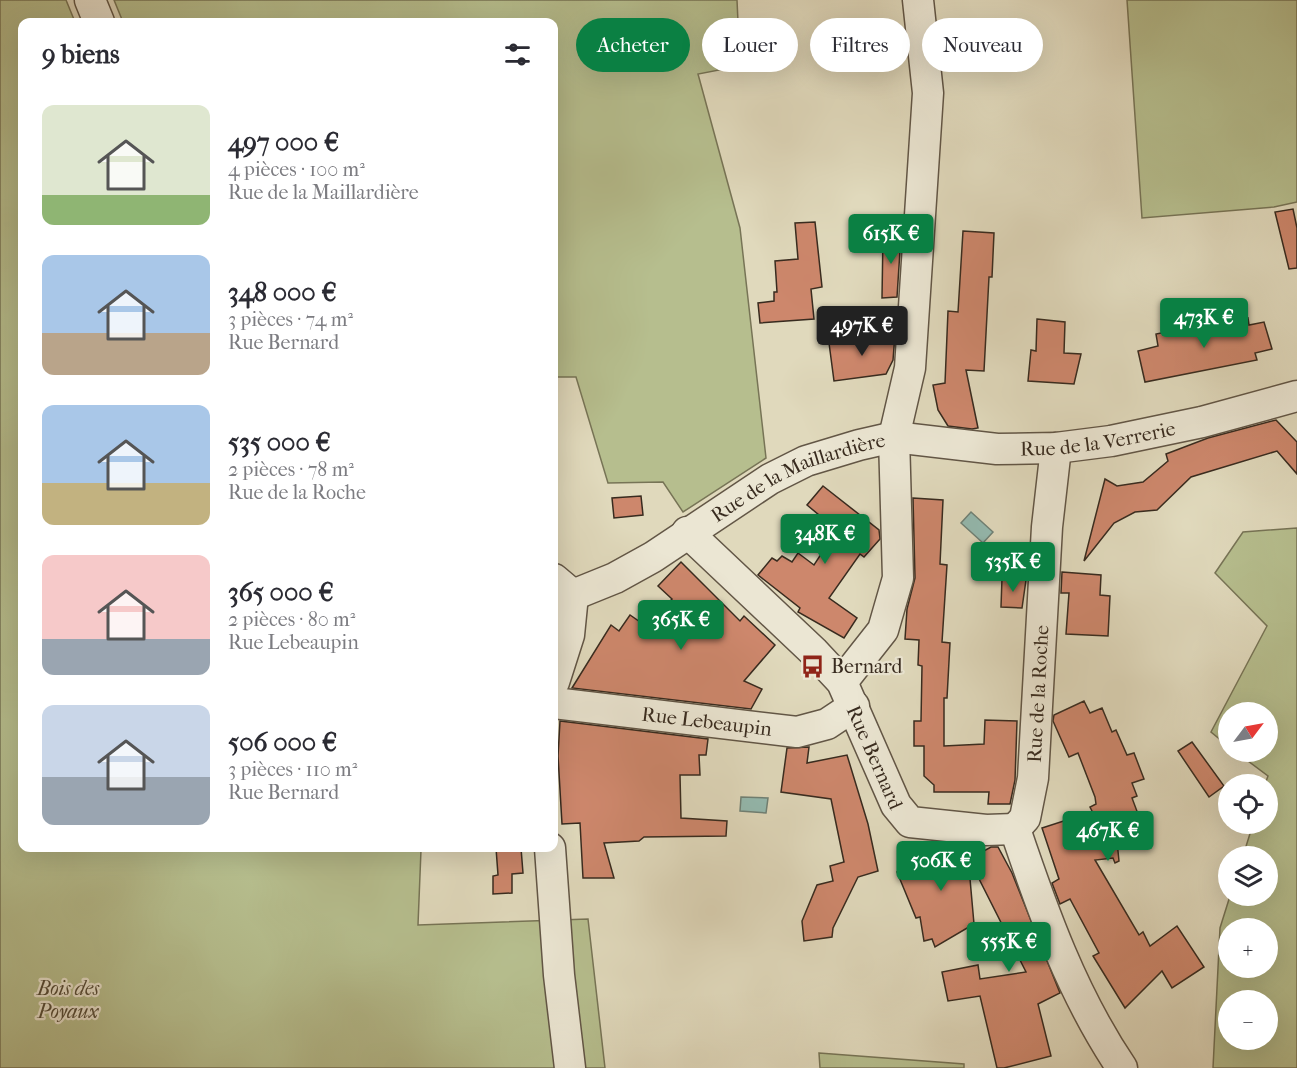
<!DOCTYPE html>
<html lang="fr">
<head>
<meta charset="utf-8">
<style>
	body { margin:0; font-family:"IM FELL French Canon",serif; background:#f7f7f7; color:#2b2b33; height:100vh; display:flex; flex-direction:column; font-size:22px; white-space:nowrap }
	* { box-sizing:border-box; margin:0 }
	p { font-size:20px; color:#7c7c81 }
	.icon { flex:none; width:33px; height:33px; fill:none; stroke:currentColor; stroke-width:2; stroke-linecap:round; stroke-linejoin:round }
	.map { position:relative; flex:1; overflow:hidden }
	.details { position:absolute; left:18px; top:18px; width:540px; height:834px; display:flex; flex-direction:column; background:#fff; border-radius:12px; box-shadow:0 6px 24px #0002 }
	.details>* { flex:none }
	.hud { position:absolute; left:576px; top:18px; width:570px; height:54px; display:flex; gap:12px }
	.needle { width:39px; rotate:58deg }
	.controls { position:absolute; left:1218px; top:702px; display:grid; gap:12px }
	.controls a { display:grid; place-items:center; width:60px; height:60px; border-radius:50%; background:#fff; box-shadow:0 6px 24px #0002; font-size:30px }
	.price { position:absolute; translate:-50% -51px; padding:0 14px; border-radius:6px; background:#0b8043; color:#fff; font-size:20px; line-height:39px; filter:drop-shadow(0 2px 3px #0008) }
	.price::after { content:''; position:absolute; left:50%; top:36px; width:18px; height:14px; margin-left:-9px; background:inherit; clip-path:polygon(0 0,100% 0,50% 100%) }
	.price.on { background:#222; color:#fff }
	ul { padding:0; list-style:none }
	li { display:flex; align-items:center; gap:18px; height:150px; padding:0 24px }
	li span { display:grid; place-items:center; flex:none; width:168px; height:120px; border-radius:12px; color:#555 }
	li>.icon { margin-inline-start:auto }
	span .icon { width:72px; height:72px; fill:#fffc; stroke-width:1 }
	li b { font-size:26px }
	h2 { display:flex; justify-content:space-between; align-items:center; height:72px; padding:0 24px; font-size:26px }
	.chip { padding:0 21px; border-radius:27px; background:#fff; box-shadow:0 6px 24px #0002; font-size:21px; line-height:54px }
	.chip.on { background:#0b8043; color:#fff }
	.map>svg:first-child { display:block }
	.green { fill:#b6be8e; stroke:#777456; stroke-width:1.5; fill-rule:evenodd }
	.water { fill:#94bab0; stroke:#6f8176; stroke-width:1.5 }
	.building { fill:#cd876c; stroke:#382b1f; stroke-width:1.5 }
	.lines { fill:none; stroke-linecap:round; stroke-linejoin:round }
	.minor-casing { stroke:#625646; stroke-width:33 }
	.minor { stroke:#ebe6d3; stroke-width:30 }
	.labels { text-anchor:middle; stroke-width:4.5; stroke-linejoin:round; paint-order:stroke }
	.street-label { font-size:20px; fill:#382b1f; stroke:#ebe6d3 }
	.poi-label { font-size:20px; fill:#382b1f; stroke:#ebe6d3; text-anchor:start }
	.park-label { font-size:20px; font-style:italic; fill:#514835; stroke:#ebe6d3 }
</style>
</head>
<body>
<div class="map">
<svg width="1297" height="1068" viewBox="0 0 1297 1068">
	<rect width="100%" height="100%" fill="#e0d9bc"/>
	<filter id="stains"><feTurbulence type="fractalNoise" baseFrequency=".00333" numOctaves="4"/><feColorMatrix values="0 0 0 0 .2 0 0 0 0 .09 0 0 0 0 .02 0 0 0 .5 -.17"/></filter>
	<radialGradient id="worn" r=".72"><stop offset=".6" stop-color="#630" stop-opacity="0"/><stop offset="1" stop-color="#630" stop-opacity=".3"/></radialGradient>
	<g class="green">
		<polygon points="0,0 66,0 75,22 22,22 22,848 418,848 421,850 418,925 588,919 605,1068 0,1068"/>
		<polygon points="114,0 737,0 740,66 698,74 740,228 766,458 683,512 663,482 608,483 576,377 554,377 554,22 123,22"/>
		<polygon points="1127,0 1297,0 1297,202 1274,207 1142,218"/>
		<path d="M1297 528V1068H1213L1220 928 1230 896H1268V856H1243L1253 824H1268V784H1265L1268 776 1236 752H1268V712H1228V746L1211 732 1267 626 1215 573 1243 532ZM1268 928V968H1228V928ZM1268 1000V1040H1228V1000Z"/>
		<polygon points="819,1053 964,1064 964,1068 820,1068"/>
	</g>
	<g class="water">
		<polygon points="971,512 993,532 983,543 961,523"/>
		<polygon points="741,797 768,798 766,813 740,811"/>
	</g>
	<g class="building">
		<polygon points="979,28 981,62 955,62 952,30"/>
		<polygon points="1293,209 1297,228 1297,268 1289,269 1275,212"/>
		<polygon points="815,222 822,287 811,289 814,319 760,323 758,303 774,301 774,292 777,292 775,261 798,259 795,223"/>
		<polygon points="963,231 994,233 992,277 989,277 984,371 966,370 978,428 972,429 948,426 938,410 933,385 945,383 948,311 958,312"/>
		<polygon points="883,235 901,235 897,297 882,298"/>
		<polygon points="1248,318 1249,325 1264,322 1272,349 1255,353 1257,360 1145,382 1138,351 1158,346 1156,334 1186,328 1187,332"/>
		<polygon points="1037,319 1065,322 1064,353 1081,354 1074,384 1028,381 1031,350 1036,351"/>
		<polygon points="895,334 893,360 886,374 834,381 829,343"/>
		<polygon points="1276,420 1297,442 1297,474 1277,451 1191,477 1157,510 1135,512 1114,523 1084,561 1105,479 1117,486 1143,482 1168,461 1166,454 1208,438"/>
		<polygon points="823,486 879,530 880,539 864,557 860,554 829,598 857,618 844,638 798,612 800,608 758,575 772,558 777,561 782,556 792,562 798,553 814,565 837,530 807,505"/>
		<polygon points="641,496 643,515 614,518 612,498"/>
		<polygon points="913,498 943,500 940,564 947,565 942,642 950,643 947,698 944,698 944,746 984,744 985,720 1017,721 1015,780 1010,804 988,804 989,792 934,792 934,785 924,776 924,746 914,746 914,721 921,721 922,666 918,665 919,640 905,639 907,609 915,578"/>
		<polygon points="681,562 740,621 744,616 775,645 744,681 762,689 751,709 572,688 611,625 619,631 630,615 646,626 672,599 658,586"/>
		<polygon points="1062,572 1101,575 1100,595 1110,596 1108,636 1066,634 1069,593 1061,593"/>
		<polygon points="1002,578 1026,580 1022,608 1001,607"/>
		<polygon points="1084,701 1090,713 1102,708 1112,732 1116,730 1127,755 1134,753 1144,779 1132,783 1137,796 1132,798 1138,814 1115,822 1119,861 1115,863 1113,858 1095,860 1139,935 1143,932 1150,946 1177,926 1204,967 1172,988 1162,971 1125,1008 1093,956 1099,953 1070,899 1060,904 1052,883 1059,879 1042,828 1076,817 1096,819 1090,807 1096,804 1095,797 1078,753 1069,757 1053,721 1054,715"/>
		<polygon points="560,721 708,739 706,755 699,755 700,775 680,775 681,818 727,821 726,836 644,837 639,841 604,843 614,878 583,878 580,823 562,824 558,756"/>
		<polygon points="1192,742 1224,786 1209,797 1178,751"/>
		<polygon points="809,747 807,763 847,755 868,824 878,871 858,877 833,928 832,937 804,941 802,921 817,885 833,881 830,866 844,862 831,799 781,792 787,748"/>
		<polygon points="947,843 967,845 974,924 935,947 932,939 924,941 920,917 916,918 897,872 917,864 916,859"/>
		<polygon points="991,847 998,847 1012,873 1060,993 1038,1004 1051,1056 1004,1068 997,1068 980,996 948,1001 942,972 978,965 980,979 1026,972 969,859"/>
		<polygon points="496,848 521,848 523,873 512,874 512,893 493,894 493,876 498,875"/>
	</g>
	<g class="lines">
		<defs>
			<g id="minor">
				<polyline points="90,0 99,22"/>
				<path id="s1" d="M687 532 814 652 842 682 896 805 910 822 986 830 1015 829"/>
				<polyline points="554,579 573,595"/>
				<path id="s2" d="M573 595 615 578 653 557 770 479 806 461 859 445 894 437 997 449 1056 448 1111 441 1202 422 1297 396"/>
				<polyline points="554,682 569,635 573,595"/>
				<polyline points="842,682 883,630 898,578 894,437 910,368 928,93 918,0"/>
				<path id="s3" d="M554 703 797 732 827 724 854 706"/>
				<path id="s4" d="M1015 829 1025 818 1033 778 1047 527 1056 448"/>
				<path d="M1015 829C1043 912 1072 994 1122 1068"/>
				<polyline points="550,848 559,975 570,1068"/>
			</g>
		</defs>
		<use href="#minor" class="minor-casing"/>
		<use href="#minor" class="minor"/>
	</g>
	<defs>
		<symbol id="bus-bare" viewBox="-9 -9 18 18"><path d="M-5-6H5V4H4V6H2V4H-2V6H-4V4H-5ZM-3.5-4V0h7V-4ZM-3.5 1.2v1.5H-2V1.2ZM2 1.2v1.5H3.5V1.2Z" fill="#8f2418" stroke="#ebe6d3" stroke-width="2.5" paint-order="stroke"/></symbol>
	</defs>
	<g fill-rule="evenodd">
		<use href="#bus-bare" x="796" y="650" width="33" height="33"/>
	</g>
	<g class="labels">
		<g class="street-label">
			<text dy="7" stroke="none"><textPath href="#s2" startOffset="566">Rue de la Verrerie</textPath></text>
			<text dy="7" stroke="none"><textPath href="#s2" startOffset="256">Rue de la Maillardière</textPath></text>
			<text dy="7" stroke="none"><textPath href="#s4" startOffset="140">Rue de la Roche</textPath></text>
			<text dy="7" stroke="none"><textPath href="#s3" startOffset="154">Rue Lebeaupin</textPath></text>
			<text dy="7" stroke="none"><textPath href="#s1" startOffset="298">Rue Bernard</textPath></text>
		</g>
		<g class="poi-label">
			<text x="831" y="673">Bernard</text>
		</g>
		<g class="park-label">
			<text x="68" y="995">Bois des<tspan x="68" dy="23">Poyaux</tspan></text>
		</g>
	</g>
	<rect width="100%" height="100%" filter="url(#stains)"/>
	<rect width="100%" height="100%" fill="url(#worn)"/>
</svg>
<div class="controls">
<a><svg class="needle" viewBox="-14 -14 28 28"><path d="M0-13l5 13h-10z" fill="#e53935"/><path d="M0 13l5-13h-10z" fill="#7c7c81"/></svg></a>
<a><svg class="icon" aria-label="locate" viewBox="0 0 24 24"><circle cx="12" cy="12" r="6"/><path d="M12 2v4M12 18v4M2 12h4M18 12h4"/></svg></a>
<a><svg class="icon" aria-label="layers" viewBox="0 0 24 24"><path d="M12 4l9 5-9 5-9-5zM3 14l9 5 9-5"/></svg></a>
<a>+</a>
<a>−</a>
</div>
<b class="price" style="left:891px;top:265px">615K €</b>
<b class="price" style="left:1204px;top:349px">473K €</b>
<b class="price on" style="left:862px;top:357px">497K €</b>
<b class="price" style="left:825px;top:565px">348K €</b>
<b class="price" style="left:1013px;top:593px">535K €</b>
<b class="price" style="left:681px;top:651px">365K €</b>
<b class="price" style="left:1108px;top:862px">467K €</b>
<b class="price" style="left:941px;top:892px">506K €</b>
<b class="price" style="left:1009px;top:973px">555K €</b>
<div class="hud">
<a class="chip on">Acheter</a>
<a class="chip">Louer</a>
<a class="chip">Filtres</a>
<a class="chip">Nouveau</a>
</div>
<section class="details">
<h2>9 biens<svg class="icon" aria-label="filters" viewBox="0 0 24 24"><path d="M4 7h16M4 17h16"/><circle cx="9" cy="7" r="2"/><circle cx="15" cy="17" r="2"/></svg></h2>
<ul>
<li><span style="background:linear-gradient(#dfe7d0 75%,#8fb573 0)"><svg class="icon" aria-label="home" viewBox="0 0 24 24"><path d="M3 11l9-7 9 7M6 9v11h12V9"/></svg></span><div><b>497 000 €</b><p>4 pièces · 100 m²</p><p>Rue de la Maillardière</p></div></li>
<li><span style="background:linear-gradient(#a9c7e8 65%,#b9a48a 0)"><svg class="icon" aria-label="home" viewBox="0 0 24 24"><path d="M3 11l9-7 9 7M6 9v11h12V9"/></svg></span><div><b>348 000 €</b><p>3 pièces · 74 m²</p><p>Rue Bernard</p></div></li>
<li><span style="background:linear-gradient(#a9c7e8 65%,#c2b280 0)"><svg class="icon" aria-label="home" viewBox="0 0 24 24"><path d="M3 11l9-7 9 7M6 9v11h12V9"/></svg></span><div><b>535 000 €</b><p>2 pièces · 78 m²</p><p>Rue de la Roche</p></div></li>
<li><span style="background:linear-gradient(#f6c9c9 70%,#9aa5b1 0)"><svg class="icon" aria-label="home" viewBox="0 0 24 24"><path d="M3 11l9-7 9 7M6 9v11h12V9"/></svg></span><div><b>365 000 €</b><p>2 pièces · 80 m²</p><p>Rue Lebeaupin</p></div></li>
<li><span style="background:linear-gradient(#c9d6e8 60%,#9aa5b1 0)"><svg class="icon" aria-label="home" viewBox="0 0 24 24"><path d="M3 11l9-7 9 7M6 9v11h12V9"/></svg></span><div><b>506 000 €</b><p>3 pièces · 110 m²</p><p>Rue Bernard</p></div></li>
</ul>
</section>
</div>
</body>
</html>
